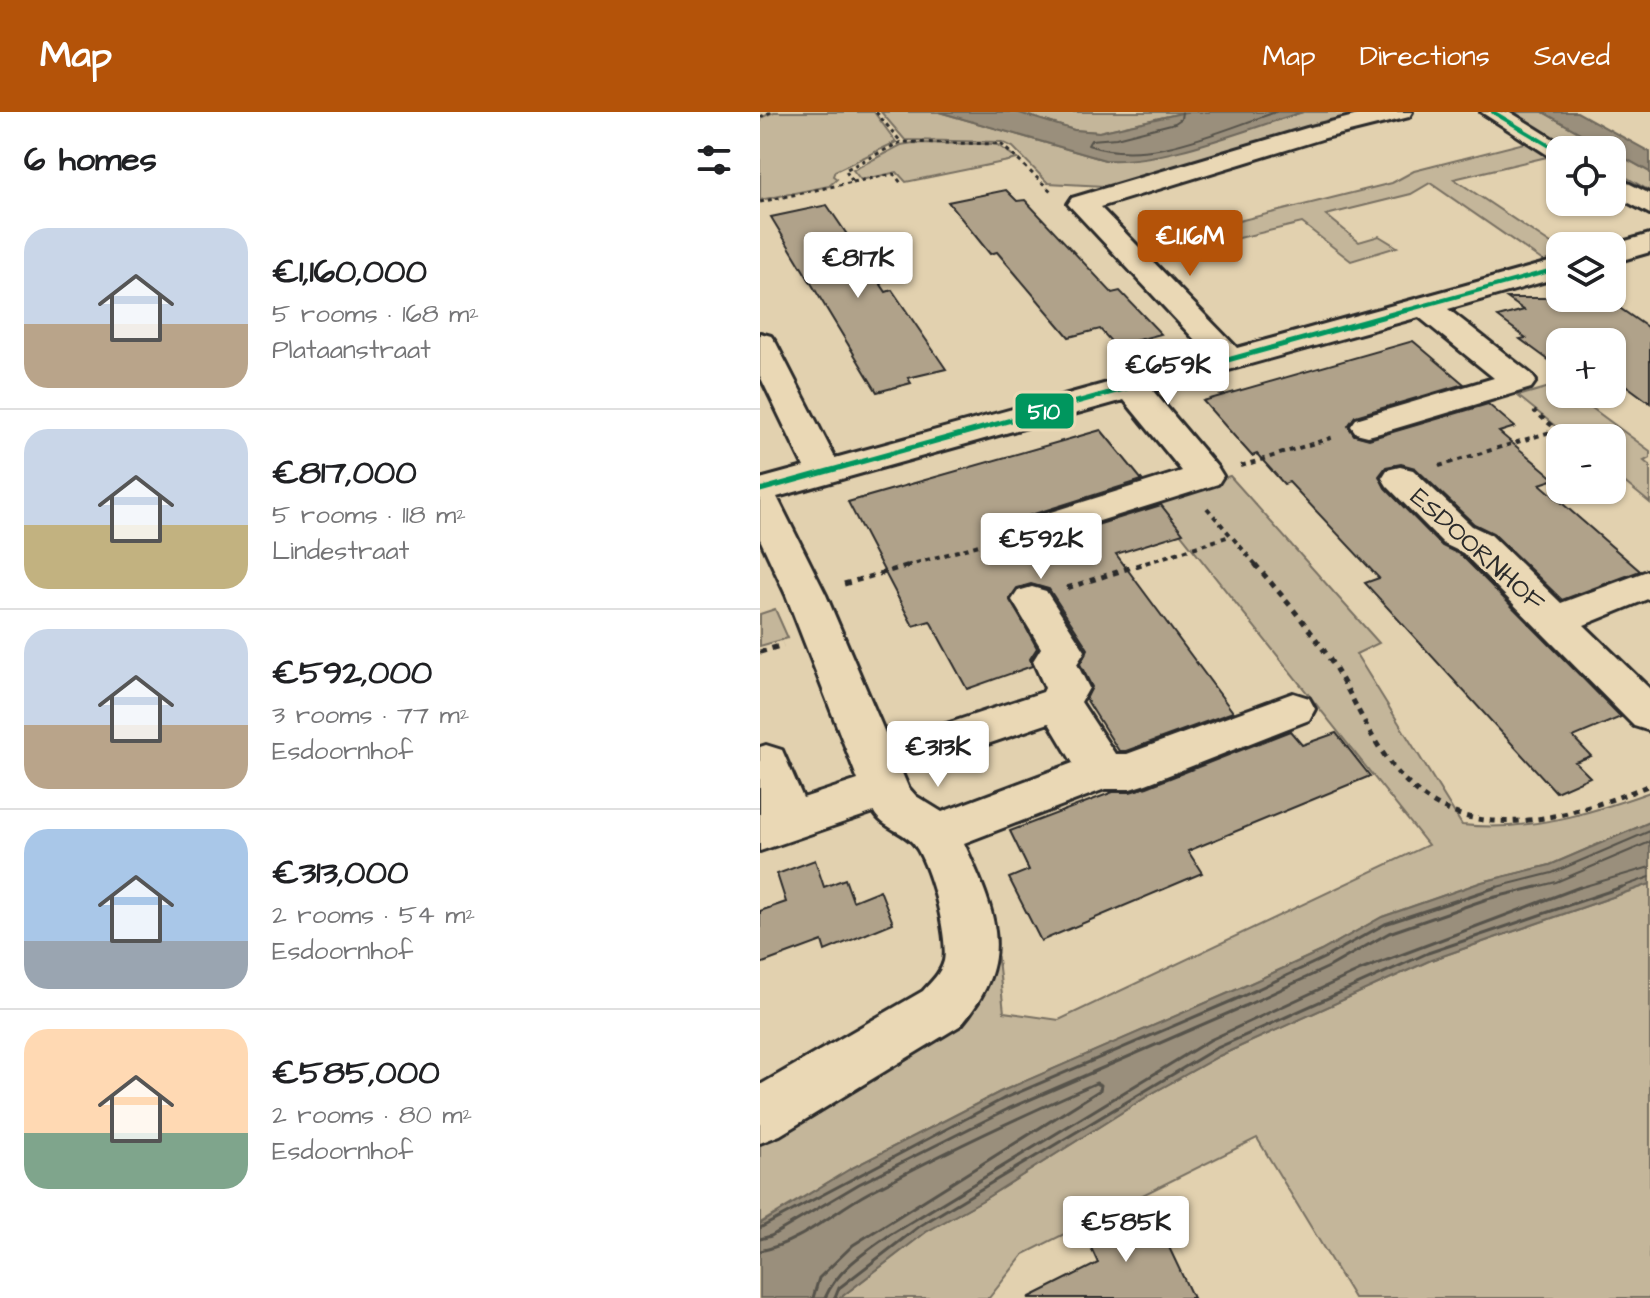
<!DOCTYPE html>
<html lang="en">
<head>
<meta charset="utf-8">
<style>
	body { margin:0; font-family:"Architects Daughter",sans-serif; background:#f2f2f2; color:#202124; height:100vh; display:flex; flex-direction:column; font-size:30px; white-space:nowrap }
	* { box-sizing:border-box; margin:0 }
	p { font-size:26px; color:#757577 }
	.icon { flex:none; width:44px; height:44px; fill:none; stroke:currentColor; stroke-width:2; stroke-linecap:round; stroke-linejoin:round }
	.map { position:relative; flex:1; overflow:hidden }
	.sheet { display:flex; flex-direction:column; background:#fff; width:760px }
	.sheet>* { flex:none }
	.buttons { position:absolute; left:786px; top:24px; display:grid; gap:16px }
	.buttons a { display:grid; place-items:center; width:80px; height:80px; border-radius:16px; background:#fff; box-shadow:0 2px 6px #0004; font-size:40px }
	.price { position:absolute; translate:-50% -68px; padding:0 18px; border-radius:8px; background:#fff; color:#222; font-size:26px; line-height:52px; filter:drop-shadow(0 2px 4px #0008) }
	.price::after { content:''; position:absolute; left:50%; top:48px; width:24px; height:18px; margin-left:-12px; background:inherit; clip-path:polygon(0 0,100% 0,50% 100%) }
	.price.current { background:#b45309; color:#fff }
	ul { padding:0; list-style:none }
	li { display:flex; align-items:center; gap:24px; height:200px; padding:0 24px }
	li+li { border-top:2px solid #e0e0e0 }
	li span { display:grid; place-items:center; flex:none; width:224px; height:160px; border-radius:24px; color:#555 }
	li>.icon { margin-inline-start:auto }
	span .icon { width:96px; height:96px; fill:#fffc; stroke-width:1 }
	li b { font-size:34px }
	h2 { display:flex; justify-content:space-between; align-items:center; height:96px; padding:0 24px; font-size:34px }
	header { display:flex; align-items:center; gap:48px; box-sizing:border-box; height:112px; padding:0 40px; background:#b45309; color:#fff }
	header strong { font-size:38px }
	nav { display:flex; gap:44px; margin-inline-start:auto; font-size:28px }
	main { display:flex; flex:1; min-height:0 }
	.map>svg:first-child { display:block }
	.green { fill:#c4b69a; stroke:#787062; stroke-width:2 }
	.water { fill:#9a8f7b; stroke:#6e675b; stroke-width:2 }
	.lines { fill:none; stroke-linecap:round; stroke-linejoin:round }
	.shore-far1 { stroke:#57534b; stroke-width:2 }
	.shore { stroke:#57534b; stroke-width:3 }
	.building { fill:#b0a28a; stroke:#2b2b2b; stroke-width:2 }
	.minor-casing { stroke:#2b2b2b; stroke-width:6 }
	.path-far2 { stroke:#2b2b2b; stroke-width:3; stroke-dasharray:4 4; stroke-linecap:butt }
	.path-far1 { stroke:#2b2b2b; stroke-width:4; stroke-dasharray:5 5; stroke-linecap:butt }
	.path { stroke:#2b2b2b; stroke-width:5; stroke-dasharray:6 6; stroke-linecap:butt }
	.minor { fill:#ead8b5; fill-rule:evenodd }
	.bus-1-far1-casing { stroke:#ead8b5; stroke-width:8 }
	.bus-1-casing { stroke:#ead8b5; stroke-width:10 }
	.bus-1-far1 { stroke:#00965e; stroke-width:4 }
	.bus-1 { stroke:#00965e; stroke-width:5 }
	.labels { text-anchor:middle; stroke-width:6; stroke-linejoin:round; paint-order:stroke }
	.street-label { font-size:26px; fill:#2b2b2b; stroke:#ead8b5 }
	.line-badge { stroke:#ead8b5; stroke-width:3 }
	.badge-label { font-size:22px; text-anchor:middle; font-weight:bold; fill:#fff }
</style>
</head>
<body>
<header>
<strong>Map</strong>
<nav><a>Map</a><a>Directions</a><a>Saved</a></nav>
</header>
<main>
<section class="sheet">
<h2>6 homes<svg class="icon" aria-label="filters" viewBox="0 0 24 24"><path d="M4 7h16M4 17h16"/><circle cx="9" cy="7" r="2"/><circle cx="15" cy="17" r="2"/></svg></h2>
<ul>
<li><span style="background:linear-gradient(#c9d6e8 60%,#b9a48a 0)"><svg class="icon" aria-label="home" viewBox="0 0 24 24"><path d="M3 11l9-7 9 7M6 9v11h12V9"/></svg></span><div><b>€1,160,000</b><p>5 rooms · 168 m²</p><p>Plataanstraat</p></div></li>
<li><span style="background:linear-gradient(#c9d6e8 60%,#c2b280 0)"><svg class="icon" aria-label="home" viewBox="0 0 24 24"><path d="M3 11l9-7 9 7M6 9v11h12V9"/></svg></span><div><b>€817,000</b><p>5 rooms · 118 m²</p><p>Lindestraat</p></div></li>
<li><span style="background:linear-gradient(#c9d6e8 60%,#b9a48a 0)"><svg class="icon" aria-label="home" viewBox="0 0 24 24"><path d="M3 11l9-7 9 7M6 9v11h12V9"/></svg></span><div><b>€592,000</b><p>3 rooms · 77 m²</p><p>Esdoornhof</p></div></li>
<li><span style="background:linear-gradient(#a9c7e8 70%,#9aa5b1 0)"><svg class="icon" aria-label="home" viewBox="0 0 24 24"><path d="M3 11l9-7 9 7M6 9v11h12V9"/></svg></span><div><b>€313,000</b><p>2 rooms · 54 m²</p><p>Esdoornhof</p></div></li>
<li><span style="background:linear-gradient(#ffd9b3 65%,#7fa58c 0)"><svg class="icon" aria-label="home" viewBox="0 0 24 24"><path d="M3 11l9-7 9 7M6 9v11h12V9"/></svg></span><div><b>€585,000</b><p>2 rooms · 80 m²</p><p>Esdoornhof</p></div></li>
</ul>
</section>
<div class="map">
<svg width="890" height="1186" viewBox="0 0 890 1186">
	<rect width="100%" height="100%" fill="#e2d1af"/>
	<filter id="ink" filterUnits="userSpaceOnUse"><feTurbulence type="fractalNoise" baseFrequency=".0125" numOctaves="2"/><feDisplacementMap in="SourceGraphic" scale="16" xChannelSelector="R" yChannelSelector="G"/><feConvolveMatrix kernelMatrix="1 2 1 2 8 2 1 2 1" color-interpolation-filters="sRGB"/></filter>
	<g filter="url(#ink)">
		<g class="green">
			<polygon points="14,0 114,0 136,30 75,59 73,64 77,67 69,74 0,88 0,6"/>
			<polygon points="121,0 179,0 345,48 397,43 543,0 613,0 363,75 288,71 253,35 242,30 145,28"/>
			<polygon points="256,0 426,0 339,20 314,18"/>
			<polygon points="747,0 783,0 850,38 817,38"/>
			<polygon points="768,30 791,44 694,67 800,138 800,147 786,151 670,71 651,82 566,103 599,130 619,124 637,135 591,149 542,111 383,149 370,136 632,71 654,59"/>
			<polygon points="153,31 236,32 258,47 146,70 137,60 101,68 93,58 141,33"/>
			<polygon points="852,39 890,60 890,79 852,57"/>
			<polygon points="800,272 800,282 813,282 890,339 890,346 884,349 890,354 890,391 852,360 852,326 810,326 758,284"/>
			<path d="M470 364 619 531 596 542 702 713C769 720 828 702 890 680V710L790 753 722 770 622 805 561 839 478 877 240 980 90 1057 0 1111V1016L202 910 217 893 238 847 244 900 299 908 668 733 393 387Z"/>
			<polygon points="15,497 28,526 0,534 0,502"/>
			<polygon points="890,772 890,1186 594,1186 497,1026 264,1142 229,1186 80,1186 166,1120 223,1088 391,982 459,944 671,848"/>
		</g>
		<g class="water">
			<path d="M179 0H256L314 18 339 20 426 0H543C486 17 404 52 345 48Z"/>
			<polygon points="783,0 817,0 890,40 890,60"/>
			<polygon points="890,710 890,772 671,848 459,944 391,982 223,1088 166,1120 80,1186 0,1186 0,1112 90,1057 240,980 478,877 561,839 622,805 722,770 790,753"/>
		</g>
		<g class="lines">
			<g class="shore-far1">
				<path d="M422 0 421 7 415 11 356 26 331 28 328 33C388 54 459 19 516 0"/>
				<polyline points="729,777 792,761 890,719"/>
				<polyline points="769,777 796,770 890,730"/>
				<polyline points="815,777 890,755"/>
				<polyline points="856,777 890,765"/>
			</g>
			<g class="shore">
				<polyline points="0,1116 243,987 481,885 564,846 625,812 737,775"/>
				<polyline points="0,1127 11,1124 99,1072 248,997 485,894 569,855 629,821 727,787 777,775"/>
				<path d="M0 1139C40 1131 73 1100 108 1081 182 1041 259 1005 336 971L341 973 340 978 93 1133 59 1166 53 1186"/>
				<path d="M65 1186C77 1158 104 1141 128 1124L450 928 601 858 820 775"/>
				<polyline points="75,1186 79,1176 161,1113 455,937 668,841 862,775"/>
			</g>
		</g>
		<g class="building">
			<polygon points="246,78 257,89 265,88 352,181 360,179 401,222 355,234 340,217 309,225 237,140 230,142 188,90"/>
			<polygon points="67,93 126,180 132,178 186,257 148,266 151,271 117,280 11,105"/>
			<polygon points="747,186 845,186 890,217 890,291 852,263 852,230 800,230 800,250 794,252 760,227 766,226 738,205 764,198"/>
			<polygon points="653,229 704,272 595,304 588,314 594,323 609,327 728,292 755,315 739,320 795,367 780,372 880,459 802,488 733,421 714,412 655,356 641,352 626,355 619,364 625,376 682,434 701,443 861,605 813,625 831,644 815,650 830,665 796,680 605,471 619,466 529,370 524,372 497,342 492,344 443,289"/>
			<polygon points="341,318 382,368 261,406 254,419 261,428 276,432 401,393 423,421 356,442 473,600 366,639 359,639 326,587 332,575 320,552 328,537 289,477 271,472 257,476 250,486 277,536 270,547 272,554 207,577 170,509 153,514 88,390"/>
			<polygon points="530,619 542,633 576,621 610,664 428,739 442,761 281,829 249,766 269,758 250,719 353,680 370,680 387,675"/>
			<polygon points="55,748 64,775 85,767 93,789 120,778 133,811 65,839 62,829 0,852 0,799 26,790 17,762"/>
			<polygon points="389,1093 433,1186 268,1186 338,1151 326,1125"/>
		</g>
		<g class="lines">
			<defs>
				<g id="minor">
					<path d="M610 0H652L649 5 565 26 340 95 477 236 800 147V165L688 197 771 262 776 269 771 276 620 321 608 324 596 321 591 314 596 307 734 266 659 205 393 279 458 356 463 364 458 372 288 425 275 429 262 425 256 417 262 409 422 359 364 288 17 385 66 483 148 675 156 684 182 700 313 651 289 611 175 650 159 645 152 633 159 621 283 580 285 576 273 549 281 536 252 488 258 479 272 475 286 479 325 539 317 552 329 576 321 590 355 642H367L533 581 549 586 555 597 549 608 386 672 370 677H345L204 731C236 802 257 847 201 913L20 1023 0 1031V973L163 879C171 870 181 861 184 849 189 825 169 747 152 730 140 718 122 715 114 700L0 739V635L6 633 22 638 43 686 98 668 26 483 0 427V367L44 355 0 264V221L11 224 16 231 75 346 449 243 308 92 312 86 547 16Z"/>
					<polygon points="721,0 750,0 811,38 800,38 800,48 791,45"/>
					<polygon points="852,63 890,82 890,102 852,82"/>
					<polygon points="890,122 890,140 852,151 852,134 848,134"/>
					<polygon points="640,355 653,358 712,414 731,423 801,491 890,458 890,486 824,513 890,577 890,619 874,614 703,441 684,432 627,374 622,366 627,358"/>
				</g>
			</defs>
			<use href="#minor" class="minor-casing"/>
			<g class="path-far2">
				<polyline points="116,0 141,30"/>
				<polyline points="0,5 11,0"/>
				<polyline points="93,70 134,62 141,71"/>
				<polyline points="0,90 93,70 85,58 141,30 241,32 292,80"/>
			</g>
			<g class="path-far1">
				<polyline points="481,354 574,325"/>
				<polyline points="679,354 797,318 774,299"/>
				<polyline points="447,396 497,454"/>
				<polyline points="146,454 240,427"/>
				<polyline points="376,454 470,424"/>
			</g>
			<g class="path">
				<path d="M495 452C524 486 554 520 577 559 598 594 612 632 640 663 708 740 809 705 890 673"/>
				<polyline points="84,472 153,452"/>
				<polyline points="307,476 382,452"/>
				<polyline points="0,540 23,533"/>
			</g>
			<use href="#minor" class="minor"/>
			<defs>
				<g id="bus-1-far1">
					<polyline points="733,0 800,40"/>
					<polyline points="640,200 800,156"/>
				</g>
				<polyline id="bus-1" points="0,378 647,198"/>
			</defs>
			<use href="#bus-1-far1" class="bus-1-far1-casing"/>
			<use href="#bus-1" class="bus-1-casing"/>
			<use href="#bus-1-far1" class="bus-1-far1"/>
			<use href="#bus-1" class="bus-1"/>
		</g>
	</g>
	<g class="labels">
		<g class="street-label">
			<text transform="translate(718 437) rotate(42)" y="9">ESDOORNHOF</text>
		</g>
	</g>
	<rect class="line-badge" x="254" y="280" width="61" height="38" rx="8" fill="#00965e"/>
	<g class="badge-label">
		<text x="284" y="307">510</text>
	</g>
</svg>
<div class="buttons">
<a><svg class="icon" aria-label="locate" viewBox="0 0 24 24"><circle cx="12" cy="12" r="6"/><path d="M12 2v4M12 18v4M2 12h4M18 12h4"/></svg></a>
<a><svg class="icon" aria-label="layers" viewBox="0 0 24 24"><path d="M12 4l9 5-9 5-9-5zM3 14l9 5 9-5"/></svg></a>
<a>+</a>
<a>−</a>
</div>
<b class="price current" style="left:430px;top:166px">€1.16M</b>
<b class="price" style="left:98px;top:188px">€817K</b>
<b class="price" style="left:408px;top:295px">€659K</b>
<b class="price" style="left:281px;top:469px">€592K</b>
<b class="price" style="left:178px;top:677px">€313K</b>
<b class="price" style="left:366px;top:1152px">€585K</b>
</div>
</main>
</body>
</html>
